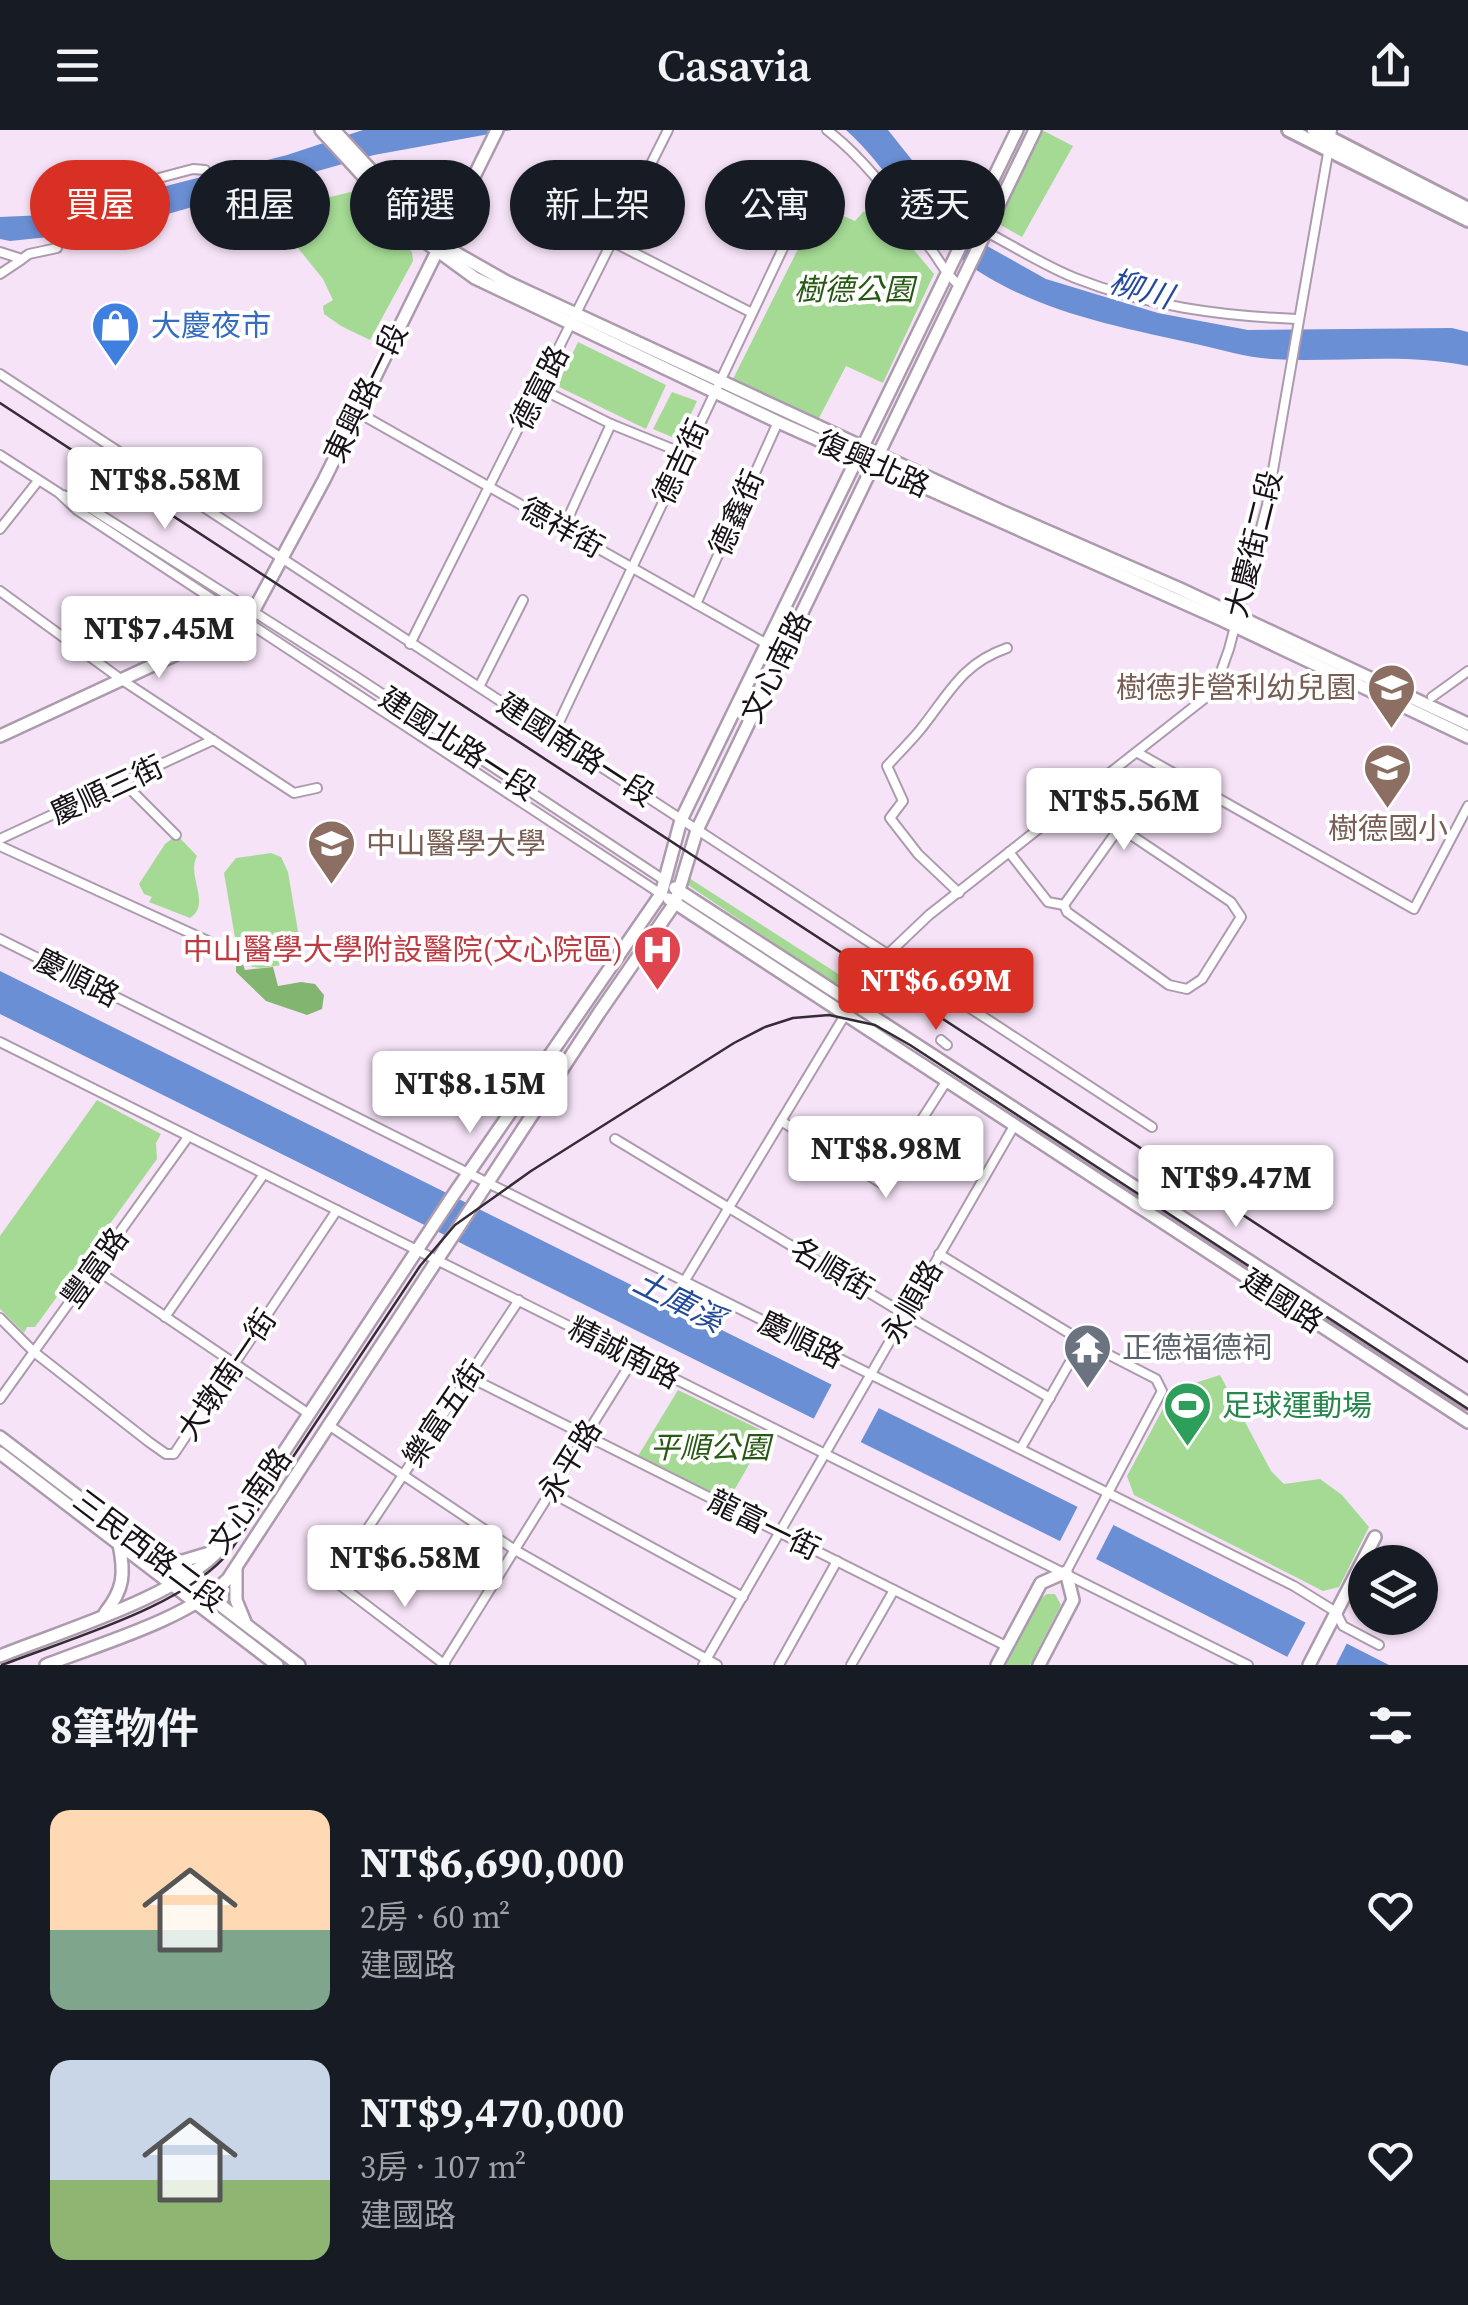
<!DOCTYPE html>
<html lang="zh-TW">
<head>
<meta charset="utf-8">
<style>
	body { margin:0; font-family:"Source Serif 4","Noto Sans TC",serif; background:#20242c; color:#f1f3f6; height:100vh; display:flex; flex-direction:column; font-size:38px; white-space:nowrap }
	* { box-sizing:border-box; margin:0 }
	p { font-size:32px; color:#9ea1a6 }
	.icon { flex:none; width:55px; height:55px; fill:none; stroke:currentColor; stroke-width:2; stroke-linecap:round; stroke-linejoin:round }
	.map { position:relative; height:1535px; overflow:hidden }
	.side { display:flex; flex-direction:column; background:#171b24; flex:1 }
	.side>* { flex:none }
	.hud { position:absolute; left:30px; top:30px; width:1410px; height:90px; display:flex; gap:20px }
	.buttons { position:absolute; left:1348px; top:1415px; display:grid; gap:20px }
	.buttons a { display:grid; place-items:center; width:90px; height:90px; border-radius:50%; background:#171b24; box-shadow:0 2px 8px #0004; font-size:50px }
	.price { position:absolute; translate:-50% -85px; padding:0 22px; border-radius:10px; background:#fff; color:#222; font-size:32px; line-height:65px; filter:drop-shadow(0 2px 5px #0008) }
	.price::after { content:''; position:absolute; left:50%; top:60px; width:30px; height:22px; margin-left:-15px; background:inherit; clip-path:polygon(0 0,100% 0,50% 100%) }
	.price.current { background:#d93025; color:#fff }
	ul { padding:0; list-style:none }
	li { display:flex; align-items:center; gap:30px; height:250px; padding:0 50px }
	li span { display:grid; place-items:center; flex:none; width:280px; height:200px; border-radius:20px; color:#555 }
	li>.icon { margin-inline-start:auto }
	span .icon { width:120px; height:120px; fill:#fffc; stroke-width:1 }
	li b { font-size:42px }
	h2 { display:flex; justify-content:space-between; align-items:center; height:120px; padding:0 50px; font-size:42px }
	.pill { padding:0 35px; border-radius:45px; background:#171b24; box-shadow:0 2px 8px #0004; font-size:35px; line-height:90px }
	.pill.current { background:#d93025; color:#fff }
	header { display:flex; justify-content:space-between; align-items:center; height:130px; padding:0 50px; background:#171b24; font-size:45px; font-weight:600 }
	.map>svg:first-child { display:block }
	.green { fill:#a4da94 }
	.forest { fill:#81b570 }
	.water { fill:#6b8fd4 }
	.pier { fill:#f6e3f7 }
	.lines { fill:none; stroke-linecap:round; stroke-linejoin:round }
	.street-casing { stroke:#ac9aad; stroke-width:12 }
	.secondary-casing { stroke:#ac9aad; stroke-width:16 }
	.primary-casing { stroke:#ac9aad; stroke-width:18 }
	.street { stroke:#fff; stroke-width:8 }
	.secondary { stroke:#fff; stroke-width:11 }
	.primary { stroke:#fff; stroke-width:12 }
	.rail { stroke:#352c35; stroke-width:2.5 }
	.labels { text-anchor:middle; stroke-width:8; stroke-linejoin:round; paint-order:stroke }
	.park-label { font-size:30px; font-style:italic; fill:#275913; stroke:#fff }
	.shop-label { font-size:30px; fill:#366cbe; stroke:#fff; text-anchor:start }
	.street-label { font-size:30px; fill:#181118; stroke:#fff }
	.education-label { font-size:30px; fill:#785e54; stroke:#fff; text-anchor:end }
	.health-label { font-size:30px; fill:#be3a42; stroke:#fff; text-anchor:end }
	.worship-label { font-size:30px; fill:#5b616d; stroke:#fff; text-anchor:start }
	.leisure-label { font-size:30px; fill:#27864d; stroke:#fff; text-anchor:start }
	.water-label { font-size:32px; font-style:italic; fill:#234a9c; stroke:#fff }
</style>
</head>
<body>
<header><svg class="icon" aria-label="menu" viewBox="0 0 24 24"><path d="M4 6h16M4 12h16M4 18h16"/></svg>Casavia<svg class="icon" aria-label="share" viewBox="0 0 24 24"><path d="M12 15V3M7 8l5-5 5 5M5 13v7h14v-7"/></svg></header>
<div class="map">
<svg width="1468" height="1535" viewBox="0 0 1468 1535">
	<rect width="100%" height="100%" fill="#f6e3f7"/>
	<g class="green">
		<polygon points="1042,0 1073,16 1022,107 997,93"/>
		<polygon points="462,32 437,81 429,83 394,46"/>
		<polygon points="351,62 412,122 413,131 370,210 341,196 324,184 323,176 333,170 323,149 298,118 292,76"/>
		<polygon points="822,71 838,78 839,84 855,91 863,82 879,78 934,144 883,253 846,236 818,290 732,251"/>
		<polygon points="578,212 666,255 646,299 557,256"/>
		<polygon points="672,262 697,271 679,310 653,299"/>
		<path d="M177 705 197 726C186 746 212 774 190 788L149 772 152 767 144 764 139 754 165 714Z"/>
		<path d="M271 723 281 727 288 742 301 819 290 833C272 836 249 845 238 825L224 743 236 728Z"/>
		<polygon points="689,748 857,856 833,853 688,755"/>
		<polygon points="97,970 161,1004 156,1013 157,1029 35,1197 27,1197 24,1203 0,1179 0,1106"/>
		<polygon points="1220,1245 1271,1341 1284,1354 1320,1349 1342,1365 1369,1397 1339,1457 1323,1461 1134,1365 1127,1346 1173,1260"/>
		<polygon points="678,1260 767,1303 728,1371 638,1326"/>
		<polygon points="1047,1464 1055,1464 1061,1475 1030,1535 1006,1535 1040,1469"/>
	</g>
	<polygon class="forest" points="242,832 245,840 273,837 278,856 301,852 315,854 324,865 322,879 307,885 266,871 236,842 236,833"/>
	<g class="water">
		<polygon points="363,0 512,0 374,25 140,92 78,104 10,111 0,109 0,87 45,85 127,66 287,25"/>
		<path d="M846 0H888L947 74 964 103 1046 149 1158 183 1248 200 1452 198 1468 202V236C1403 222 1337 233 1271 229 1245 227 1222 220 1196 214 1115 196 1031 181 962 130 915 95 890 39 846 0Z"/>
		<polygon points="0,841 1086,1381 1389,1535 1303,1535 1104,1433 0,884"/>
	</g>
	<g class="pier">
		<polygon points="834,1250 881,1274 858,1317 811,1294"/>
		<polygon points="1080,1372 1116,1390 1094,1433 1058,1415"/>
		<polygon points="1308,1488 1349,1509 1336,1535 1292,1535 1285,1531"/>
	</g>
	<g class="lines">
		<defs>
			<g id="street">
				<path d="M827 0C868 31 899 77 930 118 941 132 945 144 959 155"/>
				<path d="M971 94C1006 111 1038 133 1075 148 1146 176 1221 186 1297 189"/>
				<polyline points="613,112 752,183"/>
				<polyline points="0,122 22,129 29,124 57,118 61,74 193,39 205,40"/>
				<polyline points="0,144 21,130"/>
				<polyline points="0,244 1152,997"/>
				<polyline points="539,258 611,294 685,324"/>
				<polyline points="357,282 767,514"/>
				<polyline points="0,325 59,363 77,380 661,764"/>
				<polyline points="63,365 74,368 355,546 664,750"/>
				<polyline points="0,399 38,351"/>
				<polyline points="563,399 611,294"/>
				<polyline points="0,461 122,550 294,663 317,658"/>
				<polyline points="696,474 778,292"/>
				<polyline points="410,514 668,0"/>
				<polyline points="479,557 523,470"/>
				<polyline points="1432,567 1468,541"/>
				<polyline points="553,605 811,59"/>
				<polyline points="1138,623 1414,779 1468,676"/>
				<polyline points="123,652 176,705"/>
				<polyline points="0,709 213,610"/>
				<polyline points="0,716 210,812"/>
				<polyline points="1009,722 1048,772 1064,775 1117,701 1122,699 1231,772 1241,787 1202,849 1187,859 1169,855 1067,782 1064,775"/>
				<path d="M959 763 918 724 890 688 903 671 887 636C898 624 910 612 920 600 949 564 961 534 1007 518"/>
				<polyline points="0,809 1294,1456 1336,1482 1343,1496 1379,1515"/>
				<polyline points="941,910 947,915"/>
				<polyline points="0,912 1248,1535"/>
				<polyline points="781,991 881,1053 946,952"/>
				<polyline points="615,1009 911,1188 1050,1268"/>
				<polyline points="939,1124 1082,1211"/>
				<polyline points="95,1139 309,1284"/>
				<polyline points="684,1152 845,885 886,826 929,785 1214,561 1229,519 1267,375 1332,0"/>
				<polyline points="165,1187 264,1044"/>
				<polyline points="0,1188 34,1222 149,1312 166,1324 174,1324 337,1080"/>
				<polyline points="469,1247 1006,1516"/>
				<polyline points="0,1269 188,1007"/>
				<polyline points="330,1296 515,1420 717,1535"/>
				<polyline points="1021,1318 1082,1211 1156,1249 1162,1261 1066,1442"/>
				<polyline points="550,1362 743,1467"/>
				<polyline points="443,1535 634,1228"/>
				<polyline points="445,1535 336,1452 335,1448 519,1170"/>
				<polyline points="703,1535 1014,996"/>
				<polyline points="779,1535 837,1431"/>
				<polyline points="851,1535 894,1460"/>
			</g>
			<g id="secondary">
				<polyline points="321,0 420,108 475,148 778,292 1222,490 1468,607"/>
				<polyline points="334,0 424,98 456,123 507,152 1001,381 1178,458 1468,594"/>
				<polyline points="0,606 248,491 324,350 497,0"/>
				<polyline points="675,758 1468,1273"/>
				<polyline points="669,769 1468,1292"/>
				<polyline points="0,1307 299,1535"/>
				<polyline points="0,1323 277,1535"/>
				<polyline points="161,1430 183,1431 216,1421"/>
				<polyline points="236,1438 236,1470 245,1492"/>
				<path d="M105 1483C124 1459 125 1444 119 1414"/>
				<path d="M0 1526C62 1501 177 1467 220 1419L454 1064 661 764 681 690 1017 0"/>
				<path d="M46 1535C102 1513 185 1490 228 1449L599 883 675 773 697 700 1035 0"/>
				<polyline points="997,1535 1041,1453 1066,1442 1073,1470 1039,1535"/>
				<polyline points="1309,1535 1375,1407"/>
			</g>
			<g id="primary">
				<polyline points="1289,0 1468,90"/>
				<polyline points="1314,0 1468,79"/>
			</g>
		</defs>
		<use href="#street" class="street-casing"/>
		<use href="#secondary" class="secondary-casing"/>
		<use href="#primary" class="primary-casing"/>
		<use href="#street" class="street"/>
		<use href="#secondary" class="secondary"/>
		<use href="#primary" class="primary"/>
		<g class="rail">
			<polyline points="0,273 1468,1232"/>
			<path d="M2 1535C71 1508 185 1477 231 1420L420 1136 455 1095 531 1041 734 913 765 897 793 888 829 885 875 895 910 915 1468 1279"/>
		</g>
	</g>
	<defs>
		<symbol id="shop-pin" viewBox="-11 -11 22 30"><path d="M0 17L-7.5 6A9.5 9.5 0 1 1 7.5 6Z" fill="#3f7fe0" stroke="#fff"/><path d="M-5-2.5h2.3a2.7 3.5 0 0 1 5.4 0H5L5.5 6h-11ZM-1.5-2.5h3a1.5 2.3 0 0 0-3 0Z" fill="#fff"/></symbol>
		<symbol id="school-pin" viewBox="-11 -11 22 30"><path d="M0 17L-7.5 6A9.5 9.5 0 1 1 7.5 6Z" fill="#8d6e63" stroke="#fff"/><path d="M0-5L7-2L0 1L-7-2ZM-4 1L0 2.5L4 1V4Q0 6-4 4Z" fill="#fff"/></symbol>
		<symbol id="university-pin" viewBox="-11 -11 22 30"><path d="M0 17L-7.5 6A9.5 9.5 0 1 1 7.5 6Z" fill="#8d6e63" stroke="#fff"/><path d="M0-5L7-2L0 1L-7-2ZM-4 1L0 2.5L4 1V4Q0 6-4 4Z" fill="#fff"/></symbol>
		<symbol id="hospital-pin" viewBox="-11 -11 22 30"><path d="M0 17L-7.5 6A9.5 9.5 0 1 1 7.5 6Z" fill="#e0444e" stroke="#fff"/><path d="M-5-5h3v3.5h4V-5h3V5h-3V1.5h-4V5h-3Z" fill="#fff"/></symbol>
		<symbol id="temple-pin" viewBox="-11 -11 22 30"><path d="M0 17L-7.5 6A9.5 9.5 0 1 1 7.5 6Z" fill="#6b7280" stroke="#fff"/><path d="M0-6L5-2H3V0L6.5 2.5H4V6H1.5V3h-3V6H-4V2.5H-6.5L-3 0V-2H-5Z" fill="#fff"/></symbol>
		<symbol id="stadium-pin" viewBox="-11 -11 22 30"><path d="M0 17L-7.5 6A9.5 9.5 0 1 1 7.5 6Z" fill="#2e9e5b" stroke="#fff"/><path d="M0-5a6.5 5 0 1 0 0 10a6.5 5 0 1 0 0-10ZM-3.5-1.8h7v3.6h-7Z" fill="#fff"/></symbol>
	</defs>
	<g fill-rule="evenodd">
		<use href="#shop-pin" x="88" y="168" width="55" height="75"/>
		<use href="#school-pin" x="1364" y="530" width="55" height="75"/>
		<use href="#school-pin" x="1360" y="610" width="55" height="75"/>
		<use href="#university-pin" x="304" y="686" width="55" height="75"/>
		<use href="#hospital-pin" x="630" y="792" width="55" height="75"/>
		<use href="#temple-pin" x="1060" y="1190" width="55" height="75"/>
		<use href="#stadium-pin" x="1160" y="1248" width="55" height="75"/>
	</g>
	<g class="labels">
		<g class="park-label">
			<text x="854" y="170">樹德公園</text>
			<text x="710" y="1328">平順公園</text>
		</g>
		<g class="shop-label">
			<text x="151" y="206">大慶夜市</text>
		</g>
		<g class="street-label">
			<text transform="translate(540 258) rotate(-63)" y="10">德富路</text>
			<text transform="translate(366 263) rotate(-64)" y="10">東興路一段</text>
			<text transform="translate(681 332) rotate(-65)" y="10">德吉街</text>
			<text transform="translate(873 334) rotate(24)" y="10">復興北路</text>
			<text transform="translate(737 383) rotate(-66)" y="10">德鑫街</text>
			<text transform="translate(562 398) rotate(29)" y="10">德祥街</text>
			<text transform="translate(1254 414) rotate(-76)" y="10">大慶街二段</text>
			<text transform="translate(776 537) rotate(-64)" y="10">文心南路</text>
			<text transform="translate(458 614) rotate(33)" y="10">建國北路一段</text>
			<text transform="translate(576 620) rotate(33)" y="10">建國南路一段</text>
			<text transform="translate(107 660) rotate(-25)" y="10">慶順三街</text>
			<text transform="translate(77 848) rotate(27)" y="10">慶順路</text>
			<text transform="translate(95 1138) rotate(-54)" y="10">豐富路</text>
			<text transform="translate(832 1139) rotate(31)" y="10">名順街</text>
			<text transform="translate(1282 1171) rotate(33)" y="10">建國路</text>
			<text transform="translate(912 1172) rotate(-60)" y="10">永順路</text>
			<text transform="translate(801 1210) rotate(26)" y="10">慶順路</text>
			<text transform="translate(624 1223) rotate(27)" y="10">精誠南路</text>
			<text transform="translate(227 1245) rotate(-56)" y="10">大墩南一街</text>
			<text transform="translate(444 1284) rotate(-56)" y="10">樂富五街</text>
			<text transform="translate(570 1331) rotate(-58)" y="10">永平路</text>
			<text transform="translate(250 1371) rotate(-55)" y="10">文心南路</text>
			<text transform="translate(764 1395) rotate(26)" y="10">龍富一街</text>
			<text transform="translate(149 1421) rotate(37)" y="10">三民西路二段</text>
		</g>
		<g class="education-label">
			<text x="1356" y="568">樹德非營利幼兒園</text>
			<text x="1388" y="709" text-anchor="middle">樹德國小</text>
			<text x="366" y="724" text-anchor="start">中山醫學大學</text>
		</g>
		<g class="health-label">
			<text x="623" y="830">中山醫學大學附設醫院(文心院區)</text>
		</g>
		<g class="worship-label">
			<text x="1122" y="1228">正德福德祠</text>
		</g>
		<g class="leisure-label">
			<text x="1222" y="1286">足球運動場</text>
		</g>
		<g class="water-label">
			<text transform="translate(1141 159) rotate(16)" y="11">柳川</text>
			<text transform="translate(679 1171) rotate(27)" y="11">土庫溪</text>
		</g>
	</g>
</svg>
<div class="buttons">
<a><svg class="icon" aria-label="layers" viewBox="0 0 24 24"><path d="M12 4l9 5-9 5-9-5zM3 14l9 5 9-5"/></svg></a>
</div>
<b class="price" style="left:165px;top:402px">NT$8.58M</b>
<b class="price" style="left:159px;top:551px">NT$7.45M</b>
<b class="price" style="left:1124px;top:723px">NT$5.56M</b>
<b class="price current" style="left:936px;top:903px">NT$6.69M</b>
<b class="price" style="left:470px;top:1006px">NT$8.15M</b>
<b class="price" style="left:886px;top:1071px">NT$8.98M</b>
<b class="price" style="left:1236px;top:1100px">NT$9.47M</b>
<b class="price" style="left:405px;top:1480px">NT$6.58M</b>
<div class="hud">
<a class="pill current">買屋</a>
<a class="pill">租屋</a>
<a class="pill">篩選</a>
<a class="pill">新上架</a>
<a class="pill">公寓</a>
<a class="pill">透天</a>
</div>
</div>
<section class="side">
<h2>8筆物件<svg class="icon" aria-label="filters" viewBox="0 0 24 24"><path d="M4 7h16M4 17h16"/><circle cx="9" cy="7" r="2"/><circle cx="15" cy="17" r="2"/></svg></h2>
<ul>
<li><span style="background:linear-gradient(#ffd9b3 60%,#7fa58c 0)"><svg class="icon" aria-label="home" viewBox="0 0 24 24"><path d="M3 11l9-7 9 7M6 9v11h12V9"/></svg></span><div><b>NT$6,690,000</b><p>2房 · 60 m²</p><p>建國路</p></div><svg class="icon" aria-label="heart" viewBox="0 0 24 24"><path d="M12 20l-8-8c-3-5 5-10 8-4 3-6 11-1 8 4z"/></svg></li>
<li><span style="background:linear-gradient(#c9d6e8 60%,#8fb573 0)"><svg class="icon" aria-label="home" viewBox="0 0 24 24"><path d="M3 11l9-7 9 7M6 9v11h12V9"/></svg></span><div><b>NT$9,470,000</b><p>3房 · 107 m²</p><p>建國路</p></div><svg class="icon" aria-label="heart" viewBox="0 0 24 24"><path d="M12 20l-8-8c-3-5 5-10 8-4 3-6 11-1 8 4z"/></svg></li>
</ul>
</section>
</body>
</html>
